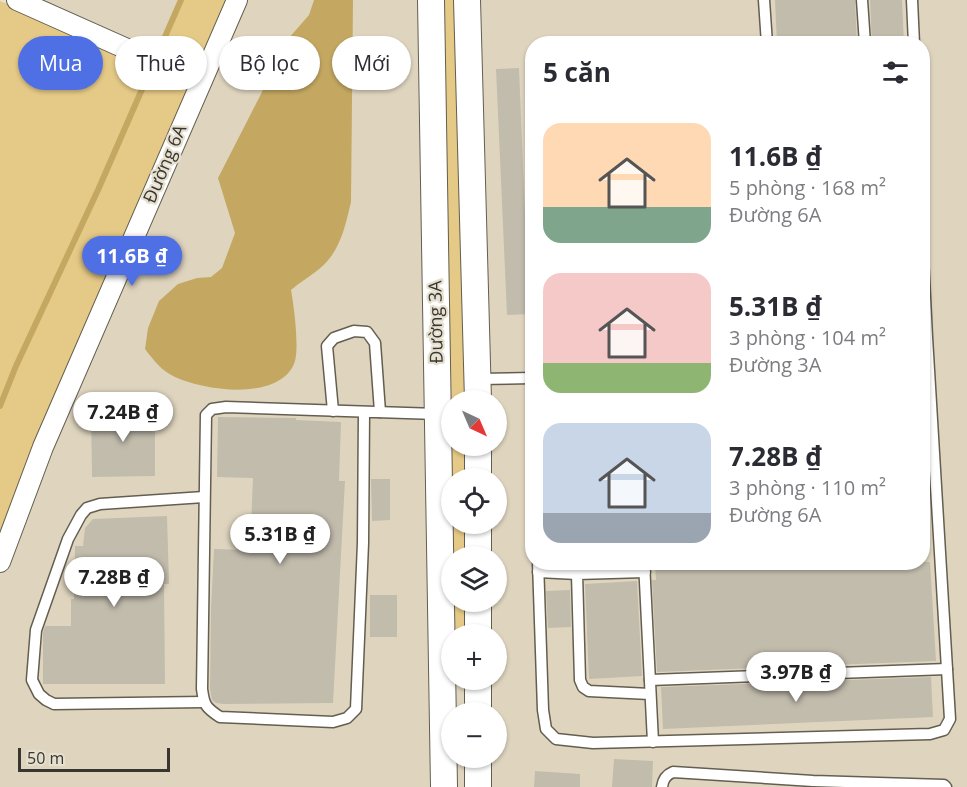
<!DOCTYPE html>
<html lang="vi">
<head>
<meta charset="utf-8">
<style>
	body { margin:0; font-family:"Open Sans",sans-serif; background:#f2f2f3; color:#2b2b33; height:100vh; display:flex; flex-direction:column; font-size:22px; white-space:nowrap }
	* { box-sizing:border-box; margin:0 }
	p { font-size:20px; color:#7c7c81 }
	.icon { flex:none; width:33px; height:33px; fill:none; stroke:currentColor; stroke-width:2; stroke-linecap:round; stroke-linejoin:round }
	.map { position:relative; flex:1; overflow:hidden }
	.details { position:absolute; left:525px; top:36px; width:405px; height:534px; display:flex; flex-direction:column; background:#fff; border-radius:24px; box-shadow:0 2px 4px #0004 }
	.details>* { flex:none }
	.hud { position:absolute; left:18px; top:36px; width:417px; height:54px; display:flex; gap:12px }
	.needle { width:39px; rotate:136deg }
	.buttons { position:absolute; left:441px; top:390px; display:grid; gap:12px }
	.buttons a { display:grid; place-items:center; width:66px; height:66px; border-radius:50%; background:#fff; box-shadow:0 2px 4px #0004; font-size:30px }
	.scale { position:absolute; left:18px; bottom:15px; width:152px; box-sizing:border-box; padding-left:6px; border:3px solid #393630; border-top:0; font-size:16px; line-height:21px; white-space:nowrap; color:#393630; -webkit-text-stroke:4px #e6e0d0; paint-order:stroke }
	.price { position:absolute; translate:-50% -51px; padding:0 14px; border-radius:21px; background:#fff; color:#222; font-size:20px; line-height:39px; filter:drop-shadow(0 2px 3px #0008) }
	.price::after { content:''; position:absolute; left:50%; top:36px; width:18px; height:14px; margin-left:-9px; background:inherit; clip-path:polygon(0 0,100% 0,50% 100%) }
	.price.on { background:#4f70e5; color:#fff }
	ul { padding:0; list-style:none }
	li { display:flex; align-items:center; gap:18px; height:150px; padding:0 18px }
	li span { display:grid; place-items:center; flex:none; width:168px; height:120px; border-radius:18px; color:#555 }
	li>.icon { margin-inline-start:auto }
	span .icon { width:72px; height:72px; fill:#fffc; stroke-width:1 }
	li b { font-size:26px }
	h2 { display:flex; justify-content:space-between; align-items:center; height:72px; padding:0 18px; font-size:26px }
	.pill { padding:0 21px; border-radius:27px; background:#fff; box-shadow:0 2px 4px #0004; font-size:21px; line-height:54px }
	.pill.on { background:#4f70e5; color:#fff }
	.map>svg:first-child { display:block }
	.built { fill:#dfd5bf; fill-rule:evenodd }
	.green { fill:#e5c986 }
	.water { fill:#c4a862 }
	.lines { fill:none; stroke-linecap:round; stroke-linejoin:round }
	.stream { stroke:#c4a862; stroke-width:6 }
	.building { fill:#c2bcad }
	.service-casing { stroke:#635e50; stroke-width:13 }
	.minor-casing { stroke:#635e50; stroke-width:22 }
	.tertiary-casing { stroke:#635e50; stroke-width:28 }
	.service { stroke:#fff; stroke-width:10 }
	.minor { stroke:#fff; stroke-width:20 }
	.tertiary { stroke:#fff; stroke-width:26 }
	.labels { text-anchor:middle; stroke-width:4.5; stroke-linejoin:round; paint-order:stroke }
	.street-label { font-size:18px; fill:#393630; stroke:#e6e0d0 }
</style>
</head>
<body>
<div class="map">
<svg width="967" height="787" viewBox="0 0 967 787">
	<rect width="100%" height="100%" fill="#e6e0d0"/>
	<path class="built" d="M35 0H967V787H0V406ZM532 44H922V562H532ZM452 400H496V446H452ZM452 478H496V524H452ZM452 556H496V602H452ZM452 634H496V680H452ZM452 712H496V758H452Z"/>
	<g class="green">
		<polygon points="181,0 229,0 0,542 0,1 152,67"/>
		<polygon points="443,0 456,0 466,400 452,400 452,446 466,446 466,478 452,478 452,524 466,524 466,556 452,556"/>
		<polygon points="452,602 466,602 466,634 453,634"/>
	</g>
	<path class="water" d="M314 0H353L351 202C345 227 340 253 318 270 309 277 300 282 291 290 294 306 300 350 294 364 278 401 205 391 175 377 162 371 154 361 145 349L148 328 159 301 178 284 197 278 211 277 222 268 235 233 218 178 262 92 281 47 309 15Z"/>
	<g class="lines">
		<polyline class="stream" points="0,406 16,366 98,190 181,0"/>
	</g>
	<g class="building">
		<polygon points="775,0 855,0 857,44 777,44"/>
		<polygon points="870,0 902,0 904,44 872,44"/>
		<polygon points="519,68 529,314 507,315 496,69"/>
		<polygon points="155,410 155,476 92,477 91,411"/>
		<polygon points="218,417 296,418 296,420 341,422 339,481 345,481 333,703 224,704 216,703 212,700 210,689 211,609 214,549 250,550 253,478 217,477"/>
		<polygon points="371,479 390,479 390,520 372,521"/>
		<polygon points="167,516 169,584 164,584 165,684 43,684 43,632 45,626 71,626 71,599 74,599 75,546 83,546 85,528 93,519"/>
		<polygon points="655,562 930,562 936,661 657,672 652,580 656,580"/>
		<polygon points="637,581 642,676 589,679 585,584"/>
		<polygon points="570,590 571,627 548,628 546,591"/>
		<rect x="370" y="595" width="27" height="42"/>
		<polygon points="931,677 933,717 663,729 661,687"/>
		<polygon points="614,759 653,761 652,787 612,787"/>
		<polygon points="535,771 580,774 580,787 534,787"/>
	</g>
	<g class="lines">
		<defs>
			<g id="service">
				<polyline points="764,0 767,44"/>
				<polyline points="862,0 865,44"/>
				<polyline points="912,0 914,44"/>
				<polyline points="478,379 532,378"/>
				<polyline points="333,411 327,346 334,338 354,331 367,332 375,343 380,412"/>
				<path d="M364 412 363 543 356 709 347 718 333 722 220 717C206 708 204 705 202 689L206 415 212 409 226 407 437 414"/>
				<polyline points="204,497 100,504 87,508 81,515 68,539 36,630 32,680 39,694 46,700 54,704 204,702"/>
				<polyline points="538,562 543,710 546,729 556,739 593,743 930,734 944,730 950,719 927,337 922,237"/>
				<polyline points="644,562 653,742"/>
				<polyline points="538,572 577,574"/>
				<polyline points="645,572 577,574 580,680 583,687 589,691 650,694"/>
				<polyline points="650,680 947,669"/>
				<path d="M662 787C663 779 666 775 673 772L813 781 944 785 946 787"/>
			</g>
			<g id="minor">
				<polyline points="17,0 201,82"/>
				<polyline points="0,562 43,447 237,0"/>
			</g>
			<g id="tertiary">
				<polyline points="431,0 444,787"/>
				<polyline points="467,0 478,400"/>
				<polyline points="478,478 478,446"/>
				<polyline points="478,556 478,524"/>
				<polyline points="478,634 478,602"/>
				<polyline points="478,712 478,680"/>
				<polyline points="478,787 478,758"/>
			</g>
		</defs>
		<use href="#service" class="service-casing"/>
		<use href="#minor" class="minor-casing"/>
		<use href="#tertiary" class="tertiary-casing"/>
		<use href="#service" class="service"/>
		<use href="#minor" class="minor"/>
		<use href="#tertiary" class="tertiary"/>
	</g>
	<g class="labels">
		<g class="street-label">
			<text transform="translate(165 164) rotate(-67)" y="6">Đường 6A</text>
			<text transform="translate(436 322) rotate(-91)" y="6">Đường 3A</text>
		</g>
	</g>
</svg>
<div class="buttons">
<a><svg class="needle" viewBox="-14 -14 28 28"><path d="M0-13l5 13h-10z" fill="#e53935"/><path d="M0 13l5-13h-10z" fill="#7c7c81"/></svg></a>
<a><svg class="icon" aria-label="locate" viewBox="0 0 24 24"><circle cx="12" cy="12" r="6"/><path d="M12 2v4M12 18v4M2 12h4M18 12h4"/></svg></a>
<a><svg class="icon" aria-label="layers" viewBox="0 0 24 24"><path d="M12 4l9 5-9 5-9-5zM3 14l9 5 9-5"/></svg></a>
<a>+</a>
<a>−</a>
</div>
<div class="scale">50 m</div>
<b class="price on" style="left:132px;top:287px">11.6B ₫</b>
<b class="price" style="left:123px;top:443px">7.24B ₫</b>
<b class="price" style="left:280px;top:565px">5.31B ₫</b>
<b class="price" style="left:114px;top:608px">7.28B ₫</b>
<b class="price" style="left:796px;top:703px">3.97B ₫</b>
<div class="hud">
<a class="pill on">Mua</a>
<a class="pill">Thuê</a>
<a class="pill">Bộ lọc</a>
<a class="pill">Mới</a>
</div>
<section class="details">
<h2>5 căn<svg class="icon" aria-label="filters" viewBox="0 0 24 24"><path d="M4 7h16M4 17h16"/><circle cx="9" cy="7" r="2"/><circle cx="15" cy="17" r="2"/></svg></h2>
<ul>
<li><span style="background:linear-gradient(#ffd9b3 70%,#7fa58c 0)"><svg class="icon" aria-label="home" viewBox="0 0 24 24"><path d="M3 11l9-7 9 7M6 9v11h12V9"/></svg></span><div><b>11.6B ₫</b><p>5 phòng · 168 m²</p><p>Đường 6A</p></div></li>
<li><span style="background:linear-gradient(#f6c9c9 75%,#8fb573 0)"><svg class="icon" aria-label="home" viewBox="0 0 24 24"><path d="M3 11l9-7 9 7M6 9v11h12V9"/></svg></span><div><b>5.31B ₫</b><p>3 phòng · 104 m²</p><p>Đường 3A</p></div></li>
<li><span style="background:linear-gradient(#c9d6e8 75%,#9aa5b1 0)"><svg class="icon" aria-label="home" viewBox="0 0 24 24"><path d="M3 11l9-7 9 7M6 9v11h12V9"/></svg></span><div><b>7.28B ₫</b><p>3 phòng · 110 m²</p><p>Đường 6A</p></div></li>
</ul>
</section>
</div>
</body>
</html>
